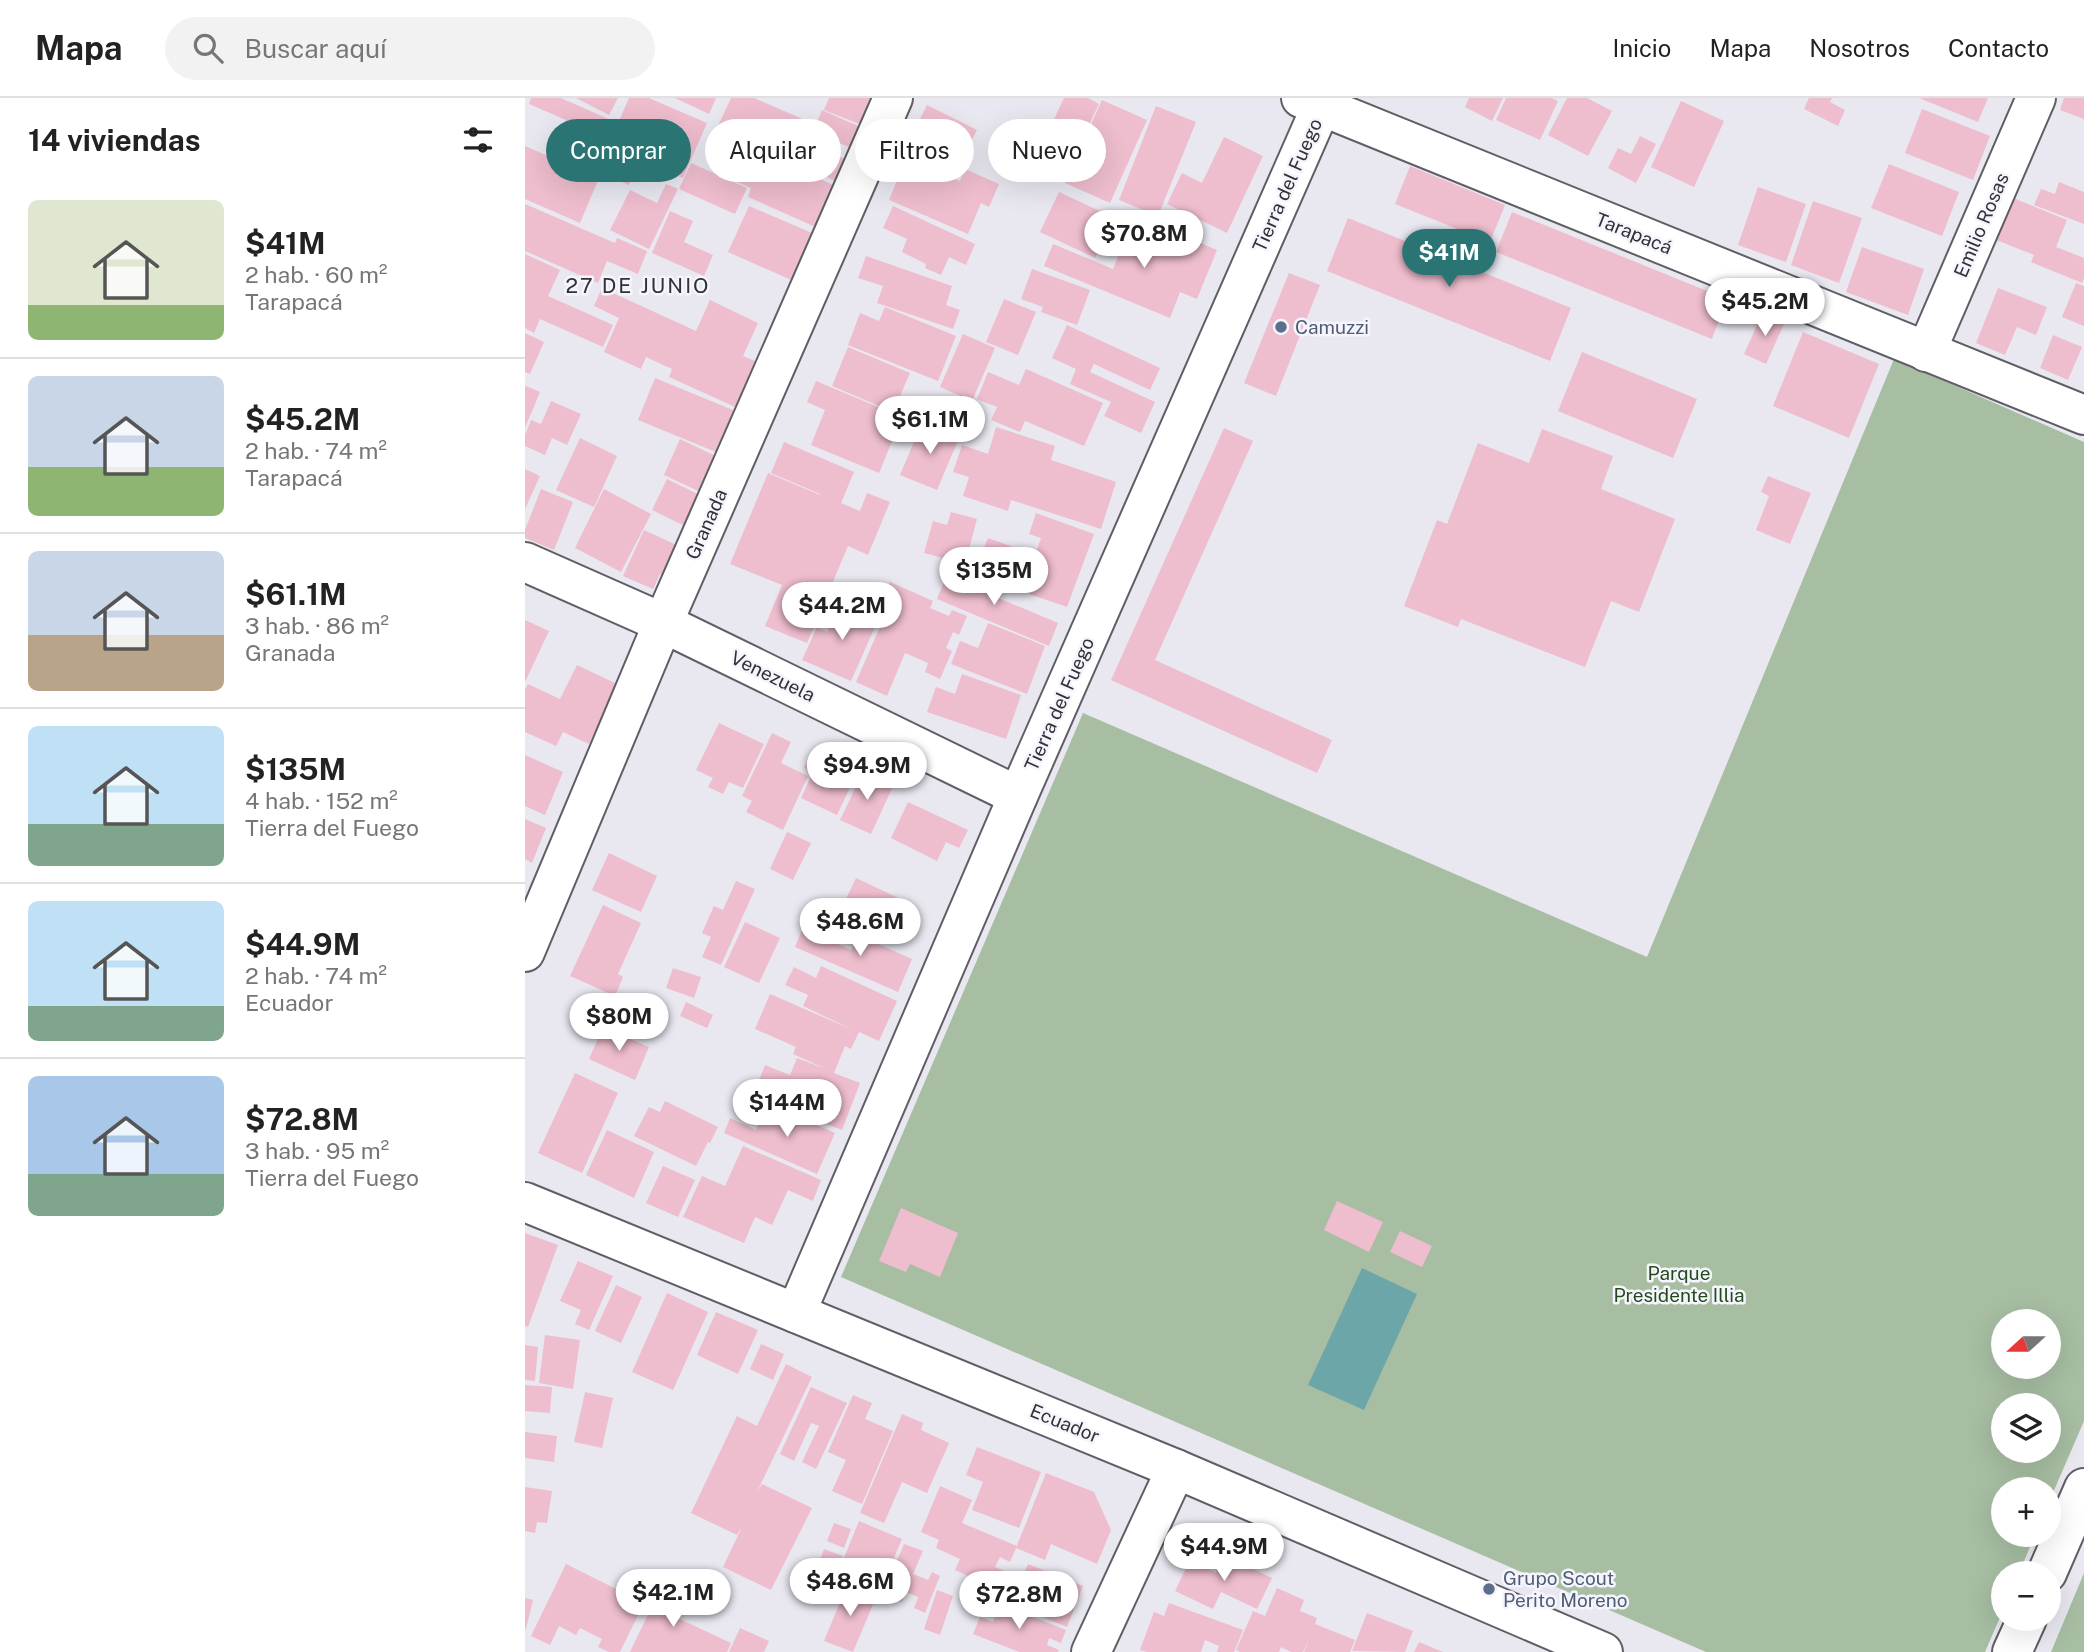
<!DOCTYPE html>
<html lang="es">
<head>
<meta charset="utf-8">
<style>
	body { margin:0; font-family:"Public Sans",sans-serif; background:#f2f2f2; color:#222; height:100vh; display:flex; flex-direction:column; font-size:26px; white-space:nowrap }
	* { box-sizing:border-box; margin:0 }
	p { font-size:23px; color:#767676 }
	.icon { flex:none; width:38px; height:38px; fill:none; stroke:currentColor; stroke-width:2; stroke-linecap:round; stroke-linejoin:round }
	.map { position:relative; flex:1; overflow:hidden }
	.details { display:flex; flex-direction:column; background:#fff; width:525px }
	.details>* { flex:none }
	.guide { position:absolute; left:21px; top:21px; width:665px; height:63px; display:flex; gap:14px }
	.needle { width:46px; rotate:249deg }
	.fabs { position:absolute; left:1466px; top:1211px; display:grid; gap:14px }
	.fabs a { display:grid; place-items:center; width:70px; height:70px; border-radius:50%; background:#fff; box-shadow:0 7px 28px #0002; font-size:35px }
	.price { position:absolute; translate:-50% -60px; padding:0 16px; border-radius:24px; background:#fff; color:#222; font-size:23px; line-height:46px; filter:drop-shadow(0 2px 4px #0008) }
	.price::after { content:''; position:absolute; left:50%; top:42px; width:21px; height:16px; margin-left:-10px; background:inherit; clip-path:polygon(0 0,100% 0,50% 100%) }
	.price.on { background:#2a7474; color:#fff }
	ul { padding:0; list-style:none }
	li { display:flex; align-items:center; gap:21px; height:175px; padding:0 28px }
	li+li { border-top:2px solid #e0e0e0 }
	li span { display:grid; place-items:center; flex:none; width:196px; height:140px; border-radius:10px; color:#555 }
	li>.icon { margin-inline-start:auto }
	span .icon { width:84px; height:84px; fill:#fffc; stroke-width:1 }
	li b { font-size:30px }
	h2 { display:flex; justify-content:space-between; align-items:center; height:84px; padding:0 28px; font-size:30px }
	.tag { padding:0 24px; border-radius:32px; background:#fff; box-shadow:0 7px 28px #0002; font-size:24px; line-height:63px }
	.tag.on { background:#2a7474; color:#fff }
	header { display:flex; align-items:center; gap:42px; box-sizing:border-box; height:98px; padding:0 35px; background:#fff; border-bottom:2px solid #e0e0e0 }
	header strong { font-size:33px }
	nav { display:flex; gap:38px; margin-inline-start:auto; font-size:24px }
	.search { width:490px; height:63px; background:#f2f2f2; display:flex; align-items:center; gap:18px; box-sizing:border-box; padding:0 24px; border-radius:38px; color:#767676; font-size:26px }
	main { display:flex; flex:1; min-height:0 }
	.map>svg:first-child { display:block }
	.green { fill:#a7bea3; fill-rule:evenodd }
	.water { fill:#6da6a9 }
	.building { fill:#eebdce }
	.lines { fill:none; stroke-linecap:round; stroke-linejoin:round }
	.minor-casing { stroke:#5f5e66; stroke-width:42 }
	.minor { stroke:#fff; stroke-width:38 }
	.service-dot { fill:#5c6f8a; stroke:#f6f5fe; stroke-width:2.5 }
	.labels { text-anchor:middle; stroke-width:5; stroke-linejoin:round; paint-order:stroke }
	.street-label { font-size:19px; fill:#323235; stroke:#f6f5fe }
	.service-label { font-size:19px; fill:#4e5e75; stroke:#f6f5fe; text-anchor:start }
	.park-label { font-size:19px; fill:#224c1b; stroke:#f6f5fe }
	.neighbourhood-label { font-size:21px; letter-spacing:2px; fill:#323235; stroke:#f6f5fe }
</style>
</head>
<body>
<header>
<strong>Mapa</strong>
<div class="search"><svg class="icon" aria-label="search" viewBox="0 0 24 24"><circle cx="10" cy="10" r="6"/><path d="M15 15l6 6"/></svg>Buscar aquí</div>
<nav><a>Inicio</a><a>Mapa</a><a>Nosotros</a><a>Contacto</a></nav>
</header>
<main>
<section class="details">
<h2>14 viviendas<svg class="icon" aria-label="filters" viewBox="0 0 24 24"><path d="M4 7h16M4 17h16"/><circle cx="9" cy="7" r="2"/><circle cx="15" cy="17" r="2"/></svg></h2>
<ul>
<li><span style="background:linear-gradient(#dfe7d0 75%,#8fb573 0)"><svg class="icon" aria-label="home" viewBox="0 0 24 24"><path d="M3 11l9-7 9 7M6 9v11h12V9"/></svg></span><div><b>$41M</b><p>2 hab. · 60 m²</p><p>Tarapacá</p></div></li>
<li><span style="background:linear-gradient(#c9d6e8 65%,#8fb573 0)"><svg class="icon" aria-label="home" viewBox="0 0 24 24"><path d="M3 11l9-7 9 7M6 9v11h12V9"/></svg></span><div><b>$45.2M</b><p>2 hab. · 74 m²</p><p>Tarapacá</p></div></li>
<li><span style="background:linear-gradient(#c9d6e8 60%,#b9a48a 0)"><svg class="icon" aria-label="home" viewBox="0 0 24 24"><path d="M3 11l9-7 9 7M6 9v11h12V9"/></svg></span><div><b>$61.1M</b><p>3 hab. · 86 m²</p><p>Granada</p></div></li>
<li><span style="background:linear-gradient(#bfe0f5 70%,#7fa58c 0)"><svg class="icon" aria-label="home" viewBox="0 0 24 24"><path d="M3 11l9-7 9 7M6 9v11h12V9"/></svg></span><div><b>$135M</b><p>4 hab. · 152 m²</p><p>Tierra del Fuego</p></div></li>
<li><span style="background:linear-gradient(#bfe0f5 75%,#7fa58c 0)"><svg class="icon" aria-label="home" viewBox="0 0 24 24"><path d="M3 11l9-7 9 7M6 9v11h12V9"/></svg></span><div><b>$44.9M</b><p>2 hab. · 74 m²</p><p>Ecuador</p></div></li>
<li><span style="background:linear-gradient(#a9c7e8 70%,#7fa58c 0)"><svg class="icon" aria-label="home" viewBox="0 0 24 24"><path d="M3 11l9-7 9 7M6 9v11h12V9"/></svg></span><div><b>$72.8M</b><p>3 hab. · 95 m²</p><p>Tierra del Fuego</p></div></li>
</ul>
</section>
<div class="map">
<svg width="1559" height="1554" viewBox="0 0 1559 1554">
	<rect width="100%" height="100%" fill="#e9e8f1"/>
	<g class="green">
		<path d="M1369 261 1559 344V1323L1524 1404V1391H1479V1437H1510L1494 1475H1479V1510L1460 1554H1181L316 1179 558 615 1122 859ZM1479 1223H1524V1269H1479ZM1479 1307H1524V1353H1479Z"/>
		<polygon points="1559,1475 1559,1554 1526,1554"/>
	</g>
	<polygon class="water" points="837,1170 892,1196 839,1312 783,1287"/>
	<g class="building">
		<polygon points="6,0 36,0 88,23 84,34 134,55 128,71 113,64 104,87 35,58 46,31 38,28 41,22 4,6"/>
		<polygon points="51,0 93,0 84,17"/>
		<polygon points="104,0 124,0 182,25 158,80 143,74 148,63 137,59 140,52 91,30"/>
		<polygon points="150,0 191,0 184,16"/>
		<polygon points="206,0 229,0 289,26 273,63 226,42 216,65 188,53 198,30 193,28"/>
		<polygon points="304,0 347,0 342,29 299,12"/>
		<polygon points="539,0 563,0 574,6 538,80 508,66"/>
		<polygon points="944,0 978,0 967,23 940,9"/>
		<polygon points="981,0 1027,0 1033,3 1015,42 971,22"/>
		<polygon points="1042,0 1062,0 1087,13 1063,58 1023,37"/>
		<polygon points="1284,0 1307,0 1305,4 1320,12 1313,28 1279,11"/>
		<polygon points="1394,0 1463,0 1453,24"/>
		<polygon points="1539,0 1559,0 1559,21 1535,12"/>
		<polygon points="577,2 622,22 585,105 540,85"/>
		<polygon points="1156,3 1199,23 1169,89 1126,69"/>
		<polygon points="402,7 452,32 432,71 382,47"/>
		<polygon points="631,8 671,24 633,118 594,102"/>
		<polygon points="1397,11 1465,38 1448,82 1380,55"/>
		<polygon points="297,12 340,31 331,52 288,34"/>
		<polygon points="1115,38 1131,46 1111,85 1083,70 1093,50 1106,56"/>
		<polygon points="699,39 738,58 702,135 642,106 657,75 677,85"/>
		<polygon points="0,48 74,80 55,125 0,101"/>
		<polygon points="227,51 313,89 295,131 223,99 226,90 212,84"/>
		<polygon points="298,51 328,65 318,87 289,73"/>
		<polygon points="381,60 435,83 440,71 474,86 464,109 456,105 443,136 364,102"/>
		<polygon points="166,65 222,90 210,116 154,91"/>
		<polygon points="1364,66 1434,94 1417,138 1346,110"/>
		<polygon points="885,68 980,107 965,144 870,106"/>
		<polygon points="1534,84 1559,94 1559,126 1509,107 1516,91 1530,96"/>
		<polygon points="141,86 153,91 124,151 85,132 105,92 132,105"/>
		<polygon points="1233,89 1281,106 1261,164 1213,147"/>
		<polygon points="534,94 579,115 572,130 582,135 570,160 515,134"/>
		<polygon points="1488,100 1542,122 1531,149 1559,160 1559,180 1557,185 1506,164 1509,157 1471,142"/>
		<polygon points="1288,103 1337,120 1314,185 1266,167"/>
		<polygon points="0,106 90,145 92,140 122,153 113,176 82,163 73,185 0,153"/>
		<polygon points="224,108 294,138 273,185 203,154"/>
		<polygon points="368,108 450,146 441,167 424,159 416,177 400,170 401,166 377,154 382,141 358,130"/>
		<polygon points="145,113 168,123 159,144 188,157 179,178 127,155"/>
		<polygon points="987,114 1202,201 1187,241 971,154"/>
		<polygon points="823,120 1046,210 1025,263 802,173"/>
		<polygon points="628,125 692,152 672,201 655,194 645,220 519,168 528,146 588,171 599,143 618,150"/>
		<polygon points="1337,149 1399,171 1383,217 1321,194"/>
		<polygon points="0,156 35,172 23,198 88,227 78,249 15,221 9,235 0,230"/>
		<polygon points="341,158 427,188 421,207 435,212 428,231 352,205 358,188 333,180"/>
		<polygon points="507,171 565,192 552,227 516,214 518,209 496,201"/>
		<polygon points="764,175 795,187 751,298 719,285"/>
		<polygon points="1551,185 1559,188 1559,228 1537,219"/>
		<polygon points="77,190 171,233 185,202 233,225 218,258 239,267 219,313 144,279 147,271 121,259 116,271 79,254 94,220 69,208"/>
		<polygon points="1473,190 1522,209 1511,237 1492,229 1480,257 1451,245"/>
		<polygon points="479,201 511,214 493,257 461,244"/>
		<polygon points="360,209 431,238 413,283 323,247 335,215 354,223"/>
		<polygon points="1238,214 1260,224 1241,266 1219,256"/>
		<polygon points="542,227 635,270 625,292 569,266 565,274 630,304 616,335 579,318 586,304 545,286 551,271 527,260"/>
		<polygon points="1278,234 1354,266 1324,340 1248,308"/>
		<polygon points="0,235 19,244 5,276 0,274"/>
		<polygon points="438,236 470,250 447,303 415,289"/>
		<polygon points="1528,237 1557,249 1543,282 1515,270"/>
		<polygon points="323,249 385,275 368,314 307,288"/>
		<polygon points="1057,254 1172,301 1148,360 1033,313"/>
		<polygon points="501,271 578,305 559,348 500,323 495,334 466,322 472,309 452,301 463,274 494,287"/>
		<polygon points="130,280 220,317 203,359 113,322"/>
		<polygon points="291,283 377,319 354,375 286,347 300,312 282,304"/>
		<polygon points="1,288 15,294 0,330 0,289"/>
		<polygon points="26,303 56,316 42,347 27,340 20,357 0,348 0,337 6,322 16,326"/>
		<polygon points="397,325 434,340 412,392 375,377"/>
		<polygon points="471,329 530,348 526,362 591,384 576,431 486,402 483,413 438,398 444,379 428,374 437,347 463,356"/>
		<polygon points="699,330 728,343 630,562 807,642 792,675 586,582"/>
		<polygon points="1017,331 1088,358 1076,391 1150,421 1114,514 1086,503 1060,569 936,521 933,529 879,508 912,422 922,426 953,345 1004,365"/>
		<polygon points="55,340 92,358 69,409 31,392"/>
		<polygon points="155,341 201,363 184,398 139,377"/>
		<polygon points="259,344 329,374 316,405 335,413 342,395 365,404 343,457 323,448 282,545 240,528 257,487 205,466 243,375 295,397 295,396 246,375"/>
		<polygon points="0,371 15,378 0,411"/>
		<polygon points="1243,378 1286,395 1265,446 1231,432 1244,398 1236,394"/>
		<polygon points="142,381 183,401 168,432 127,412"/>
		<polygon points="16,391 48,404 29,452 0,440 0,432"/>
		<polygon points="79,391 126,416 96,474 50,450"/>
		<polygon points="426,414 452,421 440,466 399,455 408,423 422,427"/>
		<polygon points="511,415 569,436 542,509 504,496 507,486 444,464 449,449 458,452 463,440 510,457 516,440 504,436"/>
		<polygon points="119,432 156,449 142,480 135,476 128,491 98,478"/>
		<polygon points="426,467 456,480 452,491 533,525 524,548 412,501"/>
		<polygon points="365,484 408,503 405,510 424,518 427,512 442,518 434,537 428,534 421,550 427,553 415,581 400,574 403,565 380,555 362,598 331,584 361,515 353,512"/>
		<polygon points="316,503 354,520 326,583 277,562 292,529 302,534"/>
		<polygon points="0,522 24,533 0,584"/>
		<polygon points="463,525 520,548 502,596 426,566 435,543 453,550"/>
		<polygon points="52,567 92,586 64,646 38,634 31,648 0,634 0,591 3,586 35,601"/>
		<polygon points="437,576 496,597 481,641 402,614 411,589 430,596"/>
		<polygon points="194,625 239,646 218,690 204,684 198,696 183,689 188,680 171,672"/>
		<polygon points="247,635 266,644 256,665 283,678 258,732 221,714 227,703 217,698"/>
		<polygon points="288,651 333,672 312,717 276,700 288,674 279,670"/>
		<polygon points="0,657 38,674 20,717 0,708"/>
		<polygon points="339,672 369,686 346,736 315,722"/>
		<polygon points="383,704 443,732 434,750 421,744 412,763 366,740"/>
		<polygon points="0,721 21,730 7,765 0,761"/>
		<polygon points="262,734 286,745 268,782 245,771"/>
		<polygon points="84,755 132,778 116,814 67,792"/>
		<polygon points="331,780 388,807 373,840 315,813"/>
		<polygon points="211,783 230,791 196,867 177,859 186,839 177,835 189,808 198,812"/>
		<polygon points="78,807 116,825 93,876 98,879 90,898 45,878"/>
		<polygon points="220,824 255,840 234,885 199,869"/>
		<polygon points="278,830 326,852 333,837 387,861 373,894 270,849"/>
		<polygon points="296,868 372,903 354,943 334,934 326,951 320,948 309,975 335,985 317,1032 268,1013 271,1004 232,988 240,967 265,977 272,960 301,971 268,956 271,949 230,931 245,896 328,932 278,908 283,897 260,887 269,869 291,880"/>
		<polygon points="148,870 176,879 169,900 141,890"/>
		<polygon points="161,904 188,917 182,930 155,918"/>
		<polygon points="78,929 124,949 110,982 64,961"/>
		<polygon points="50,975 93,995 57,1075 13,1055"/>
		<polygon points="140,1003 193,1029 185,1045 183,1044 171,1068 109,1038 124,1009 135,1014"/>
		<polygon points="259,1013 310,1035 292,1076 199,1035 205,1020 231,1032 237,1017 254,1024"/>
		<polygon points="82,1032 129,1054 109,1100 61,1077"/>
		<polygon points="218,1048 296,1082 288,1103 263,1092 247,1127 230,1119 219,1145 158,1119 177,1078 200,1088"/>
		<polygon points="138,1068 170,1082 153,1119 121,1105"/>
		<polygon points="812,1103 858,1124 844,1154 799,1132"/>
		<polygon points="376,1110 433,1135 415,1179 385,1166 381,1174 354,1163"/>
		<polygon points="875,1133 907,1148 897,1169 865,1154"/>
		<polygon points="0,1135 33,1147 3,1229 0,1228"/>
		<polygon points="53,1163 88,1178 64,1232 50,1226 56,1212 35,1203"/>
		<polygon points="91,1187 117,1199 96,1245 70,1233"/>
		<polygon points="142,1195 183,1214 148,1292 107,1274"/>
		<polygon points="191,1214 233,1232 213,1276 172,1257"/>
		<polygon points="20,1237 55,1242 48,1291 14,1285"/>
		<polygon points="236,1246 259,1256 248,1282 225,1271"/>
		<polygon points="0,1247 13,1249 10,1283 0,1282"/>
		<polygon points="261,1266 287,1279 232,1394 237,1386 287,1410 246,1492 198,1469 217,1429 212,1437 166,1415 212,1318 232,1328"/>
		<polygon points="0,1287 27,1289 25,1315 0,1313"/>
		<polygon points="286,1289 322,1305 291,1371 277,1364 294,1328 286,1325 269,1363 255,1356"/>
		<polygon points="60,1294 88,1300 77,1350 49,1344"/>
		<polygon points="328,1297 347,1305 340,1321 368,1333 337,1406 307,1393 321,1362 303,1354"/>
		<polygon points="377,1316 398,1325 396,1332 424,1345 402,1395 377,1384 359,1425 335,1415"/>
		<polygon points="0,1334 32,1338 29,1364 0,1360"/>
		<polygon points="452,1349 516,1374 494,1430 447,1412 458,1384 441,1377"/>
		<polygon points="521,1375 569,1394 586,1432 572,1466 526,1446 520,1462 491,1450"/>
		<polygon points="415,1388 447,1402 437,1425 492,1448 485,1464 475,1459 470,1469 482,1474 477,1486 456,1477 452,1488 475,1497 469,1512 437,1499 445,1479 430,1472 435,1461 411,1450 414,1442 396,1434"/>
		<polygon points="0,1389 27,1393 22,1425 12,1424 10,1435 0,1433"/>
		<polygon points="334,1423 377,1441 354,1495 312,1477"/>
		<polygon points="309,1425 326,1431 319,1450 302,1443"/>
		<polygon points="379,1446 398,1453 388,1476 403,1482 407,1474 415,1478 400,1515 389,1510 393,1499 381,1494 377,1504 358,1496"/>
		<polygon points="299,1451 318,1458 301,1500 283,1492"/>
		<polygon points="699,1457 747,1480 732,1511 696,1494 688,1511 650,1493 665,1462 691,1475"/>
		<polygon points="41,1466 119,1505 95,1554 84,1554 73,1549 77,1541 55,1530 51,1537 34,1528 25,1547 6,1538"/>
		<polygon points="503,1466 558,1488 542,1529 478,1503 488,1477 497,1480"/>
		<polygon points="132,1484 158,1496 148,1518 206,1545 202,1554 105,1554 128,1506 123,1504"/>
		<polygon points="323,1485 352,1497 328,1554 299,1543"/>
		<polygon points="752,1490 779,1502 775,1513 792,1520 790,1526 830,1542 825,1554 779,1554 784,1541 778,1554 766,1554 756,1549 754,1554 715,1554 711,1552 728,1513 740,1518"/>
		<polygon points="412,1492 428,1498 415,1537 399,1531"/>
		<polygon points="0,1500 8,1502 1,1531 0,1531"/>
		<polygon points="644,1505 718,1532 709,1554 692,1554 694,1548 680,1542 676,1554 622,1554 615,1552 629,1514 639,1518"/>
		<polygon points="475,1506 541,1532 536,1545 524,1540 522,1547 534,1552 533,1554 494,1554 448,1536 455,1519 468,1524"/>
		<polygon points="842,1515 888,1533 880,1554 827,1553"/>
		<polygon points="215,1530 244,1543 239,1554 204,1554"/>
		<polygon points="894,1544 918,1554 889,1554"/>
	</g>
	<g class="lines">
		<defs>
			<g id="minor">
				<polyline points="776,0 1559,317"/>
				<polyline points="1401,254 1511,0"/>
				<polyline points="0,464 138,525 493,698"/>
				<polyline points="0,854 138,525 368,0"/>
				<polyline points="0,1104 651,1371 1078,1554"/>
				<polyline points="271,1215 493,698 800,0"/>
				<polyline points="1522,1475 1559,1390"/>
				<polyline points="566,1554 651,1371"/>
				<polyline points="1487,1554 1502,1521"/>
			</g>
		</defs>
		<use href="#minor" class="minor-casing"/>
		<use href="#minor" class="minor"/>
	</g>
	<g class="service-dot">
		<circle cx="756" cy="229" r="7"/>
		<circle cx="964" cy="1491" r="7"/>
	</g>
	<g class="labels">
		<g class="street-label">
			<text transform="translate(762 87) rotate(-66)" y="7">Tierra del Fuego</text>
			<text transform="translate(1456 127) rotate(-67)" y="7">Emilio Rosas</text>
			<text transform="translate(1109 135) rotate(22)" y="7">Tarapacá</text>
			<text transform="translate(181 426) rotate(-66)" y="7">Granada</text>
			<text transform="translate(248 578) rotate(26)" y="7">Venezuela</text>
			<text transform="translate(534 606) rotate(-66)" y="7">Tierra del Fuego</text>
			<text transform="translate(540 1325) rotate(22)" y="7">Ecuador</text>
		</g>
		<g class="service-label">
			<text x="770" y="236">Camuzzi</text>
			<text x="978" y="1487">Grupo Scout<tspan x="978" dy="22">Perito Moreno</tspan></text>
		</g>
		<g class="park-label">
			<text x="1154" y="1182">Parque<tspan x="1154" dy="22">Presidente Illia</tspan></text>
		</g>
		<g class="neighbourhood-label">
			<text x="113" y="195">27 DE JUNIO</text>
		</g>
	</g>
</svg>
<div class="fabs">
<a><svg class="needle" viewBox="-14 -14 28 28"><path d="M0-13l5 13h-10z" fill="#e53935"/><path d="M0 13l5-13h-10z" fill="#767676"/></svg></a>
<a><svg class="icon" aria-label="layers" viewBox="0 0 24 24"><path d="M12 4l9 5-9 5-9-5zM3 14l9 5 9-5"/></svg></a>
<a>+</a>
<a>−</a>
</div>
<b class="price" style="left:619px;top:172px">$70.8M</b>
<b class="price on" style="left:924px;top:191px">$41M</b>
<b class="price" style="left:1240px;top:240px">$45.2M</b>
<b class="price" style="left:405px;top:358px">$61.1M</b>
<b class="price" style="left:469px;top:509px">$135M</b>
<b class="price" style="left:317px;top:544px">$44.2M</b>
<b class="price" style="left:342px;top:704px">$94.9M</b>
<b class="price" style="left:335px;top:860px">$48.6M</b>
<b class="price" style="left:94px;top:955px">$80M</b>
<b class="price" style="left:262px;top:1041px">$144M</b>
<b class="price" style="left:699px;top:1485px">$44.9M</b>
<b class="price" style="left:325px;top:1520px">$48.6M</b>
<b class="price" style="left:148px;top:1531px">$42.1M</b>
<b class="price" style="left:494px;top:1533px">$72.8M</b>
<div class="guide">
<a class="tag on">Comprar</a>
<a class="tag">Alquilar</a>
<a class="tag">Filtros</a>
<a class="tag">Nuevo</a>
</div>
</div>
</main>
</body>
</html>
